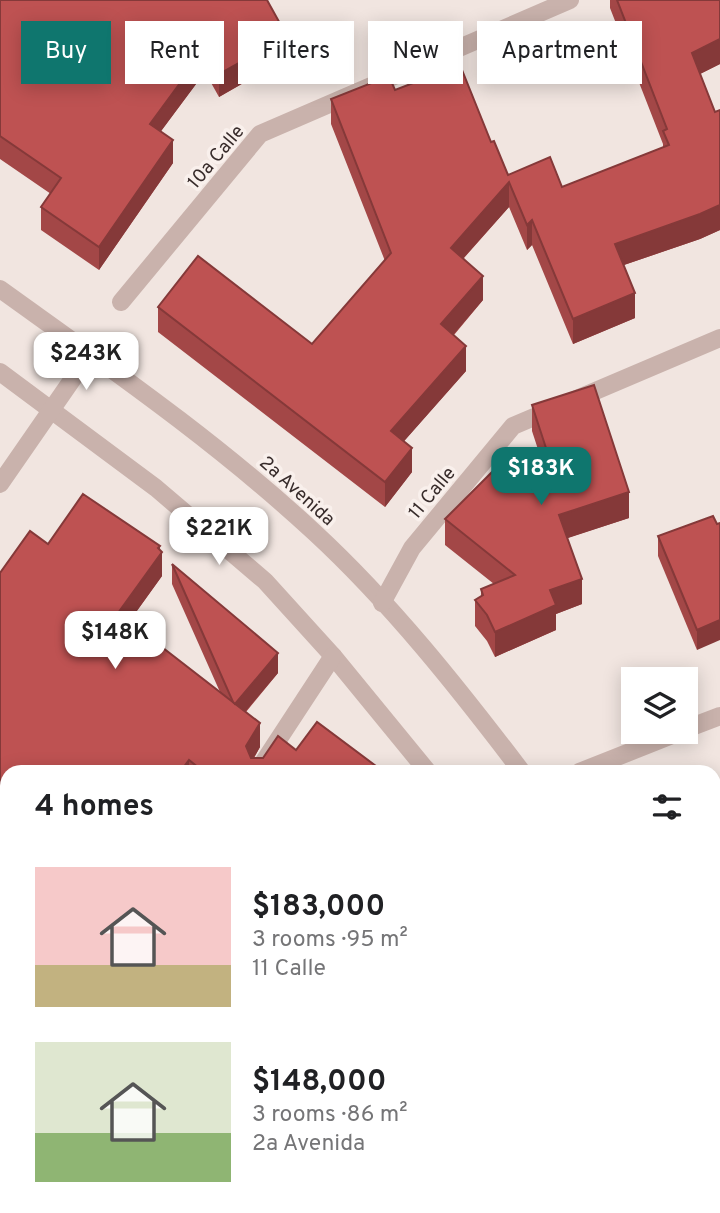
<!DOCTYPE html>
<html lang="en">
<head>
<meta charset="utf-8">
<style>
	body { margin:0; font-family:Overpass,sans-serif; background:#f6f6f6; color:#202124; height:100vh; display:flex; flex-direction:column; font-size:26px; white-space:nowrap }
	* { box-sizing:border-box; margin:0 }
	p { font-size:23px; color:#757577 }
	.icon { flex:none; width:38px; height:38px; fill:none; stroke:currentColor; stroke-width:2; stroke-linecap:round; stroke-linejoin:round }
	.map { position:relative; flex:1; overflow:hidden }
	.panel { position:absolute; left:0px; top:765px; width:721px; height:450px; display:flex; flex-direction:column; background:#fff; border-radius:21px 21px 0 0; box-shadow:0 4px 18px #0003 }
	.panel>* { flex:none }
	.hud { position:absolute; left:21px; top:21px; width:679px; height:63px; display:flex; gap:14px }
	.fabs { position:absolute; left:621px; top:667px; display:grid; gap:14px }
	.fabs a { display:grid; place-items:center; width:77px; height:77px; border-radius:0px; background:#fff; box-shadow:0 4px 18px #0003; font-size:35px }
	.price { position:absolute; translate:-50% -60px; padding:0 16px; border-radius:14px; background:#fff; color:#222; font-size:23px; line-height:46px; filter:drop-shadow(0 2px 4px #0008) }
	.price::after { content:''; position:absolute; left:50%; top:42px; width:21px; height:16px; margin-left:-10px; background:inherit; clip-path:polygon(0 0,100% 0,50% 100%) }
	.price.selected { background:#0f766e; color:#fff }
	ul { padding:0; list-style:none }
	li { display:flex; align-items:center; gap:21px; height:175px; padding:0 35px }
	li span { display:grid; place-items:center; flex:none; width:196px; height:140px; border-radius:0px; color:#555 }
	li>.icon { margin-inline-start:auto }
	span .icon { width:84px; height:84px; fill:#fffc; stroke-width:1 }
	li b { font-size:30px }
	h2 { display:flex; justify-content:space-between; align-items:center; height:84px; padding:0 35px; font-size:30px }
	.tag { padding:0 24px; border-radius:0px; background:#fff; box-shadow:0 4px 18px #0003; font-size:24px; line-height:63px }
	.tag.selected { background:#0f766e; color:#fff }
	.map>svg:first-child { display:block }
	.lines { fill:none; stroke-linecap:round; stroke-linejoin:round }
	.minor { stroke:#c9b2ac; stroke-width:18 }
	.wall { fill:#a34747 }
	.shaded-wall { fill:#853939 }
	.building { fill:#be5252; stroke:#853939; stroke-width:2 }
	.labels { text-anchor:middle; stroke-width:7; stroke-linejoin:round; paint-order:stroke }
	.street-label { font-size:19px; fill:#382c2b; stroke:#f9f0ec }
</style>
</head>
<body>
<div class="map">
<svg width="720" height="1213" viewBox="0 0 720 1213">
	<rect width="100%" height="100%" fill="#f1e5e0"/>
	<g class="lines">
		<g class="minor">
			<path d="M0 289C107 366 217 442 314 532 391 603 459 689 522 772"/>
			<polyline points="121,302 260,134 570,0"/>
			<polyline points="0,372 156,488 265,581 333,656 428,772"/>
			<polyline points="0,484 90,354"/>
			<polyline points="382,603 412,548 513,426 720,338"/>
			<polyline points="686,729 720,716"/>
			<polyline points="257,772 333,656"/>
			<polyline points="579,772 680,732"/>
			<polyline points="714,1099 720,1096"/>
			<polyline points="0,1164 7,1153"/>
			<polyline points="655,1208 656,1213"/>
			<polyline points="713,1208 715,1213"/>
		</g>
	</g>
	<g class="wall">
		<polygon points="0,0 287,58 219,97 205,72 161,131 173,163 99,270 41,230 41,207 51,194 0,159"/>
		<polygon points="610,0 720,0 720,64 700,74 715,112 720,110 720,230 700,239 624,265 635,318 573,344 532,245 527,250 509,207 464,258 483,300 454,335 466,371 404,441 412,472 385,507 158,332 158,307 312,344 385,261 331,124 331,99 395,90 491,142 508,175 562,187 663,147 663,144 610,8"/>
		<polygon points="532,405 629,518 567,538 582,604 556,614 556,630 495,657 487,641 475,626 475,600 481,597 481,589 494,584 445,545 445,519 548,480 532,431"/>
		<polygon points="713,516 697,650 658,556 658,536"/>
		<polygon points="48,544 160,550 162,576 129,622 220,692 172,584 172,564 278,673 246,712 260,747 254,758 263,758 296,750 384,772 7,772 7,827 0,821 0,573"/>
		<polygon points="720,841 720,1028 714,1012 714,843"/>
		<polygon points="0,892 7,897 7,1011 0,1006"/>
		<polygon points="7,1169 7,1204 2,1200 2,1176"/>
		<polygon points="12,1208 243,1208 239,1213 20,1213"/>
		<polygon points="261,1208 377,1208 373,1213 268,1213"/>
		<polygon points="517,1208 615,1208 617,1211 623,1213 519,1213"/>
	</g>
	<g class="shaded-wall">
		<polygon points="287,36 287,58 219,97 219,74"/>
		<polygon points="720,39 720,64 692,78 692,53"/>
		<polygon points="205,49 205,72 150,146 150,124"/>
		<polygon points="173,140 173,163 99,270 99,247"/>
		<polygon points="509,182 509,207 451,272 451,248"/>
		<polygon points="720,205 720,230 700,239 615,268 615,244"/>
		<polygon points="532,220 532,245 527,250 527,225"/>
		<polygon points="483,276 483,300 441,349 441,324"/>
		<polygon points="635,293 635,318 573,344 573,319"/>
		<polygon points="466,346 466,371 391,456 391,431"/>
		<polygon points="412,448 412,472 385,507 385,482"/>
		<polygon points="629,492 629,518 559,541 559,515"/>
		<polygon points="160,546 160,555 162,552 162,576 118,637 118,613"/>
		<polygon points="582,579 582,604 556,614 556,630 495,657 495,632 550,590"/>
		<polygon points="720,620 720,640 697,650 697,630"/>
		<polygon points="278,653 278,673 234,725 234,705"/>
		<polygon points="260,723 260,747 246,771 246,746"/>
		<polygon points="189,760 189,772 180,772"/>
		<polygon points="226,1208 243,1208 239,1213 222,1213"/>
		<polygon points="360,1208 377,1208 373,1213 356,1213"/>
	</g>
	<g class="building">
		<polygon points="0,0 267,0 287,36 219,74 205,49 150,124 173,140 99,247 41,207 61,178 0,136"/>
		<polygon points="617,0 720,0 720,39 692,53 715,112 720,110 720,205 700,214 615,244 635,293 573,319 532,220 527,225 509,182 451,248 483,276 441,324 466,346 391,431 412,448 385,482 158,307 198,256 312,344 391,253 331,99 389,76 395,90 460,65 491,142 494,141 508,175 550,157 562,187 669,145 663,131 667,129"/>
		<polygon points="594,385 629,492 559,515 582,579 550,590 556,605 495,632 487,615 475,600 483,595 481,589 515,575 445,519 511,453 559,488 532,405"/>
		<polygon points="83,494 160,546 158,548 162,552 118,613 260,723 246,746 251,758 263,758 278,736 296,750 317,722 384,772 214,772 212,770 211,772 204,772 189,760 180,772 7,772 7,802 0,797 0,573 30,531 48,544"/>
		<polygon points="713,516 717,524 720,523 720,620 697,630 658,536"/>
		<polygon points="172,564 278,653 235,704 233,702"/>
		<polygon points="720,841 720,1001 714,985 714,843"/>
		<polygon points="0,892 7,897 7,987 0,982"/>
		<polygon points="7,1169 7,1180 2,1176"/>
		<polygon points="46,1208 226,1208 222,1213 54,1213"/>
		<polygon points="294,1208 360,1208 356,1213 302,1213"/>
		<polygon points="422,1208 475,1208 482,1213 423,1213"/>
		<polygon points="529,1208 615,1208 617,1211 622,1210 623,1213 531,1213"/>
	</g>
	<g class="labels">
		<g class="street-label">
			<text transform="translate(215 156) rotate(-50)" y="7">10a Calle</text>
			<text transform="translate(298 490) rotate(42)" y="7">2a Avenida</text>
			<text transform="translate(431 492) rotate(-50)" y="7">11 Calle</text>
		</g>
	</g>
</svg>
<div class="fabs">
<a><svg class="icon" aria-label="layers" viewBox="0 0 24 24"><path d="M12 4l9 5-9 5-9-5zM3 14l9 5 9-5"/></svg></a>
</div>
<b class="price" style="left:86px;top:392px">$243K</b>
<b class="price selected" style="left:541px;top:507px">$183K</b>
<b class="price" style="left:219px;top:567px">$221K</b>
<b class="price" style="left:115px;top:671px">$148K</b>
<div class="hud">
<a class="tag selected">Buy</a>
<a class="tag">Rent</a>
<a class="tag">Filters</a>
<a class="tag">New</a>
<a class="tag">Apartment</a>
</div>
<section class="panel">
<h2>4 homes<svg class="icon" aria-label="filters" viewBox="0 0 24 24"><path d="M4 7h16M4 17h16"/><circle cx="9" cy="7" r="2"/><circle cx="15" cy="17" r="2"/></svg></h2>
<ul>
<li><span style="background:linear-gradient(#f6c9c9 70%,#c2b280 0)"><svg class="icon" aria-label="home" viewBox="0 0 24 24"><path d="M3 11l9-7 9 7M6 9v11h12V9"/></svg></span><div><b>$183,000</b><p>3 rooms · 95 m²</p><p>11 Calle</p></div></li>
<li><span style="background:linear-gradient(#dfe7d0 65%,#8fb573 0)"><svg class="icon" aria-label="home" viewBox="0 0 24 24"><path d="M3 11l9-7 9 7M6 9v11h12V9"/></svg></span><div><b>$148,000</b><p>3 rooms · 86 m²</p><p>2a Avenida</p></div></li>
</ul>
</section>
</div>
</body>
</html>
